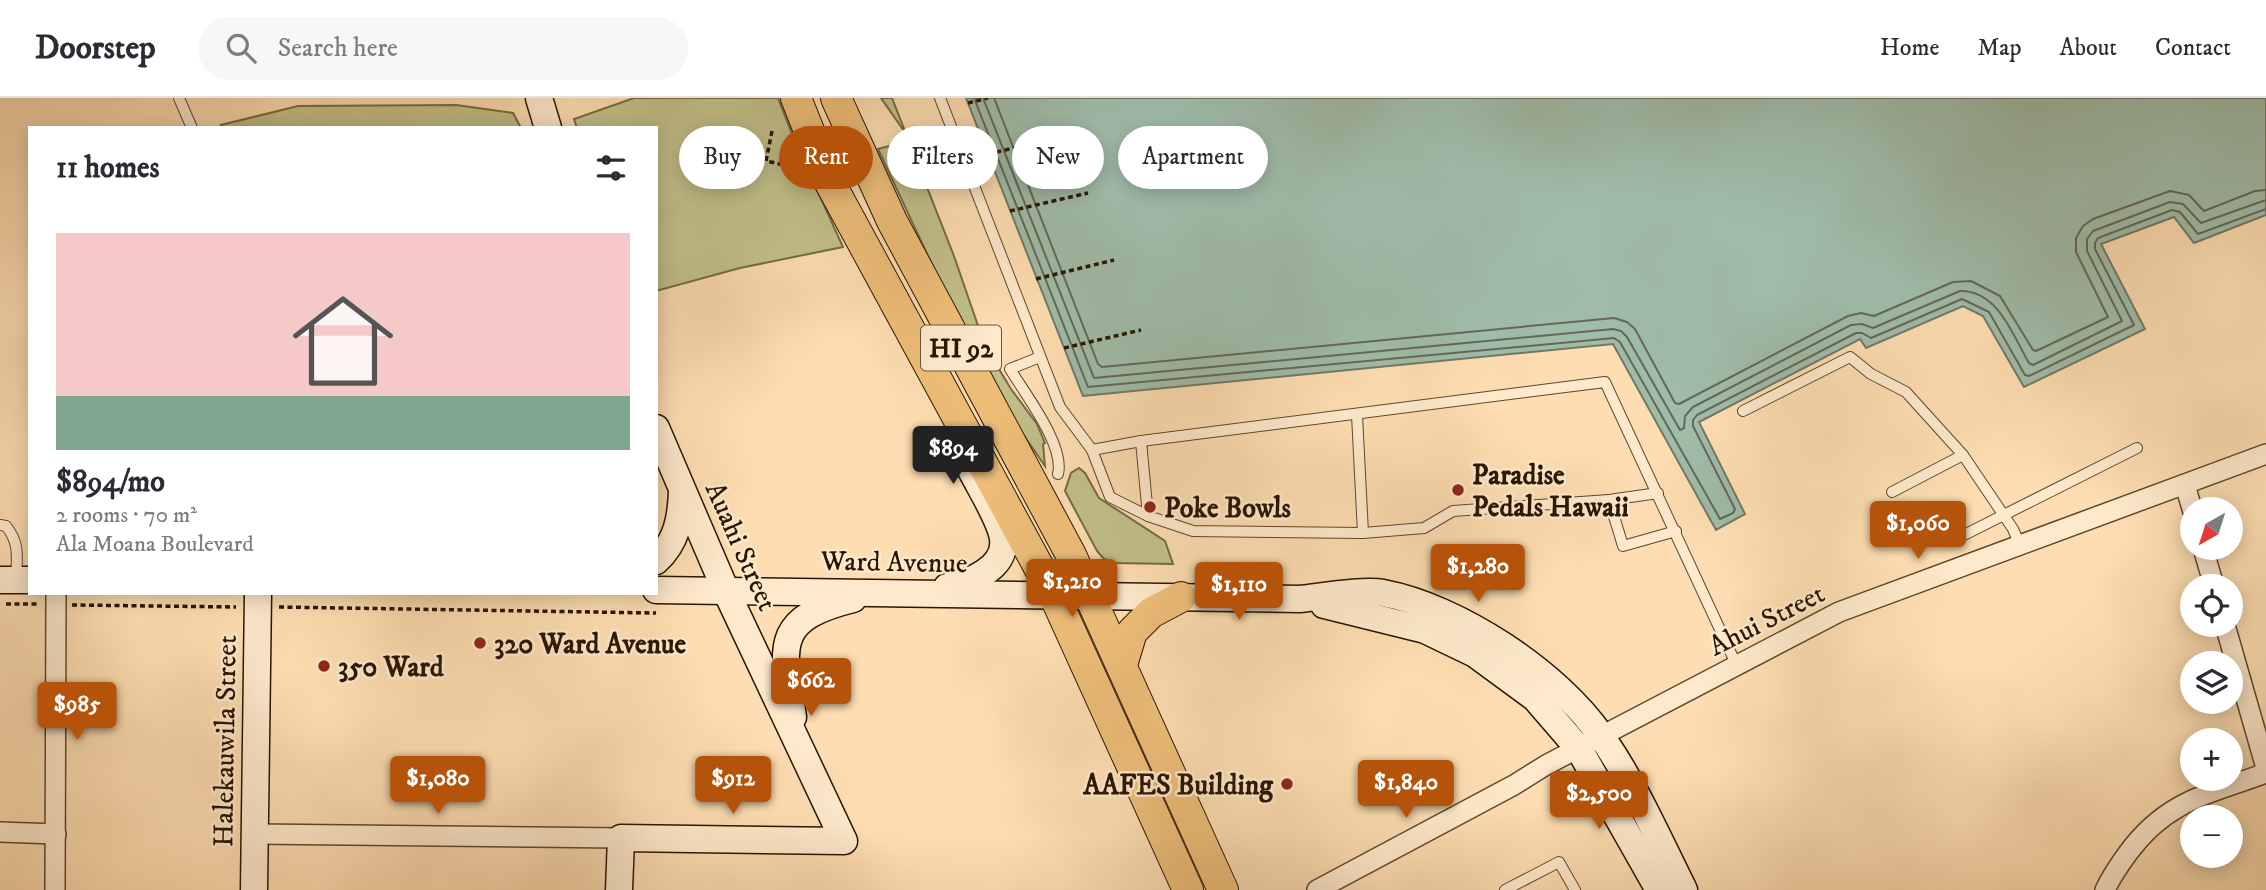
<!DOCTYPE html>
<html lang="en">
<head>
<meta charset="utf-8">
<style>
	body { margin:0; font-family:"IM FELL DW Pica",serif; background:#f7f7f7; color:#2b2b33; height:100vh; display:flex; flex-direction:column; font-size:26px; white-space:nowrap }
	* { box-sizing:border-box; margin:0 }
	p { font-size:23px; color:#7c7c81 }
	.icon { flex:none; width:38px; height:38px; fill:none; stroke:currentColor; stroke-width:2; stroke-linecap:round; stroke-linejoin:round }
	.map { position:relative; flex:1; overflow:hidden }
	.panel { position:absolute; left:28px; top:28px; width:630px; height:469px; display:flex; flex-direction:column; background:#fff; border-radius:0px; box-shadow:0 4px 18px #0003 }
	.panel>* { flex:none }
	.banner { position:absolute; left:679px; top:28px; width:665px; height:63px; display:flex; gap:14px }
	.needle { width:46px; rotate:219deg }
	.tools { position:absolute; left:2180px; top:399px; display:grid; gap:14px }
	.tools a { display:grid; place-items:center; width:63px; height:63px; border-radius:50%; background:#fff; box-shadow:0 4px 18px #0003; font-size:35px }
	.price { position:absolute; translate:-50% -60px; padding:0 16px; border-radius:7px; background:#b45309; color:#fff; font-size:23px; line-height:46px; filter:drop-shadow(0 2px 4px #0008) }
	.price::after { content:''; position:absolute; left:50%; top:42px; width:21px; height:16px; margin-left:-10px; background:inherit; clip-path:polygon(0 0,100% 0,50% 100%) }
	.price.selected { background:#222; color:#fff }
	ul { padding:0; list-style:none }
	li { display:grid; align-content:center; gap:14px; height:371px; padding:0 28px }
	li span { display:grid; place-items:center; height:217px; border-radius:0px; color:#555 }
	li>.icon { margin-inline-start:auto }
	span .icon { width:126px; height:126px; fill:#fffc; stroke-width:1 }
	li b { font-size:30px }
	h2 { display:flex; justify-content:space-between; align-items:center; height:84px; padding:0 28px; font-size:30px }
	.pill { padding:0 24px; border-radius:32px; background:#fff; box-shadow:0 4px 18px #0003; font-size:24px; line-height:63px }
	.pill.selected { background:#b45309; color:#fff }
	header { display:flex; align-items:center; gap:42px; box-sizing:border-box; height:98px; padding:0 35px; background:#fff; border-bottom:2px solid #e1e1e2 }
	header strong { font-size:33px }
	nav { display:flex; gap:38px; margin-inline-start:auto; font-size:24px }
	.search { width:490px; height:63px; background:#f7f7f7; display:flex; align-items:center; gap:18px; box-sizing:border-box; padding:0 24px; border-radius:38px; color:#7c7c81; font-size:26px }
	.map>svg:first-child { display:block }
	.green { fill:#c2c08a; stroke:#766a46; stroke-width:2 }
	.water { fill:#9fbca9; stroke:#707966; stroke-width:2 }
	.lines { fill:none; stroke-linecap:round; stroke-linejoin:round }
	.shore { stroke:#646855; stroke-width:2 }
	.lane-casing { stroke:#5e472d; stroke-width:12 }
	.street-casing { stroke:#5e472d; stroke-width:22 }
	.secondary-casing { stroke:#291501; stroke-width:29 }
	.primary-casing { stroke:#291501; stroke-width:32 }
	.path { stroke:#291501; stroke-width:3.5; stroke-dasharray:5 3.5; stroke-linecap:butt }
	.lane { stroke:#fee9cc; stroke-width:10 }
	.street { stroke:#fee9cc; stroke-width:19 }
	.secondary { stroke:#fee9cc; stroke-width:26 }
	.primary { stroke:#eebe78; stroke-width:30 }
	.poi-dot { fill:#8f2418; stroke:#fee9cc; stroke-width:2.5 }
	.labels { text-anchor:middle; stroke-width:5; stroke-linejoin:round; paint-order:stroke }
	.shield { fill:#fee9cc; stroke:#69553e; stroke-width:2 }
	.shield-label { font-size:26px; font-weight:bold; fill:#291501 }
	.poi-label { font-size:28px; font-weight:bold; fill:#291501; stroke:#fee9cc; text-anchor:start }
	.street-label { font-size:28px; fill:#291501; stroke:#fee9cc }
</style>
</head>
<body>
<header>
<strong>Doorstep</strong>
<div class="search"><svg class="icon" aria-label="search" viewBox="0 0 24 24"><circle cx="10" cy="10" r="6"/><path d="M15 15l6 6"/></svg>Search here</div>
<nav><a>Home</a><a>Map</a><a>About</a><a>Contact</a></nav>
</header>
<div class="map">
<svg width="2266" height="792" viewBox="0 0 2266 792">
	<rect width="100%" height="100%" fill="#fdddb1"/>
	<filter id="stains"><feTurbulence type="fractalNoise" baseFrequency=".00286" numOctaves="4"/><feColorMatrix values="0 0 0 0 .2 0 0 0 0 .09 0 0 0 0 .02 0 0 0 .5 -.17"/></filter>
	<radialGradient id="worn" r=".72"><stop offset=".6" stop-color="#630" stop-opacity="0"/><stop offset="1" stop-color="#630" stop-opacity=".3"/></radialGradient>
	<g class="green">
		<polygon points="634,0 778,0 794,41 843,149 740,170 656,193 656,30 577,30 574,21"/>
		<polygon points="881,0 892,0 954,158 985,248 1011,291 1037,326 1045,345 1043,346 1045,368 1016,326 951,207 878,51 897,46 904,33"/>
		<polygon points="456,7 513,15 521,30 223,30 221,27 298,8"/>
		<polygon points="1079,370 1085,375 1099,400 1165,443 1173,466 1115,465 1104,461 1097,453 1065,393 1071,375"/>
	</g>
	<polygon class="water" points="966,0 2266,0 2266,117 2194,145 2174,119 2101,146 2145,231 2024,289 1983,218 1963,208 1866,250 1860,241 1699,324 1745,416 1716,432 1613,246 1083,298"/>
	<g class="lines">
		<g class="shore">
			<polyline points="974,0 1088,289 1614,240 1620,244 1720,421 1733,415 1735,411 1693,328 1693,322 1697,317 1856,235 1862,235 1871,240 1962,201 1989,214 2025,277 2029,278 2134,227 2095,151 2095,145 2098,140 2172,112 2180,114 2198,136 2266,111"/>
			<path d="M983 0 1094 280 1613 231 1621 233 1627 239 1680 332 1684 330 1685 318 1693 309 1851 227 1862 226 1873 230 1960 193C1998 192 2013 238 2029 265L2033 267 2122 223 2087 153V141L2093 133 2170 104 2183 106 2201 125 2266 102"/>
			<polyline points="994,0 1098,266 1102,269 1614,220 1627,224 1635,231 1675,305 1679,306 1848,218 1861,215 1874,218 1953,184 1971,183 2000,198 2033,252 2036,253 2108,219 2076,154 2076,140 2083,128 2093,121 2170,93 2189,97 2204,113 2255,93 2266,92"/>
		</g>
		<defs>
			<g id="lane">
				<polyline points="179,0 192,30"/>
				<polyline points="940,0 1060,309 1092,352 1110,399 1148,418 1141,343"/>
				<path d="M1040 259 1010 271C1025 296 1065 347 1058 376"/>
				<polyline points="1743,313 1850,259 1871,276 1906,294 1963,357 2013,431 2020,447"/>
				<polyline points="1092,352 1141,343 1605,284 1736,566"/>
				<polyline points="1892,394 1963,357"/>
				<polyline points="1609,402 1623,448 1676,433"/>
				<polyline points="1148,418 1193,433 1363,435 1357,317"/>
				<path d="M0 427 6 428C20 445 17 460 16 481"/>
				<polyline points="1363,435 1424,430 1453,413 1609,402 1658,395"/>
				<polyline points="1954,442 2137,350"/>
				<polyline points="1505,792 1559,764 1575,792"/>
			</g>
			<g id="street">
				<polyline points="2185,387 2193,414"/>
				<polyline points="2203,450 2214,488"/>
				<polyline points="2225,527 2266,670"/>
				<polyline points="0,734 56,736"/>
				<polyline points="255,736 621,740"/>
				<polyline points="55,792 56,495"/>
				<polyline points="1317,792 1514,687 1546,667 1839,514 2266,356"/>
				<path d="M2105 792C2111 779 2120 766 2128 755 2167 702 2209 696 2266 675"/>
			</g>
			<g id="secondary">
				<polyline points="539,0 548,30"/>
				<path d="M656 463C677 444 681 420 682 393"/>
				<polyline points="0,482 30,482"/>
				<path d="M947 489C969 485 1007 470 1003 441 1001 423 980 390 971 372"/>
				<path d="M656 492 1299 501C1319 499 1365 491 1383 495 1458 509 1558 575 1601 638 1634 685 1658 740 1684 792"/>
				<polyline points="1324,507 1425,532 1475,556 1535,600 1579,651 1659,792"/>
				<path d="M793 619C783 550 771 521 853 501"/>
				<polyline points="254,792 258,495"/>
				<polyline points="619,792 621,740 844,743 726,493 656,330"/>
			</g>
			<g id="primary">
				<polyline points="796,0 829,83 1054,497 1188,792"/>
				<polyline points="836,0 892,123 1071,457 1223,792"/>
				<polyline points="1122,567 1132,534 1151,515 1181,499"/>
			</g>
		</defs>
		<use href="#lane" class="lane-casing"/>
		<use href="#street" class="street-casing"/>
		<use href="#secondary" class="secondary-casing"/>
		<use href="#primary" class="primary-casing"/>
		<g class="path">
			<polyline points="968,5 988,0"/>
			<polyline points="772,33 766,63 784,67"/>
			<polyline points="988,56 1065,38"/>
			<polyline points="1010,113 1088,95"/>
			<polyline points="1036,181 1114,162"/>
			<polyline points="1064,250 1141,232"/>
			<polyline points="6,506 40,506"/>
			<polyline points="72,507 236,509"/>
			<polyline points="279,509 656,515"/>
		</g>
		<use href="#lane" class="lane"/>
		<use href="#street" class="street"/>
		<use href="#secondary" class="secondary"/>
		<use href="#primary" class="primary"/>
	</g>
	<g class="poi-dot">
		<circle cx="1458" cy="392" r="7"/>
		<circle cx="1150" cy="409" r="7"/>
		<circle cx="480" cy="545" r="7"/>
		<circle cx="324" cy="568" r="7"/>
		<circle cx="1287" cy="686" r="7"/>
	</g>
	<g class="labels">
		<rect class="shield" x="921" y="227.5" width="80" height="45" rx="5"/>
		<g class="shield-label">
			<text x="961" y="259">HI 92</text>
		</g>
		<g class="poi-label">
			<text x="1472" y="386">Paradise<tspan x="1472" dy="32">Pedals Hawaii</tspan></text>
			<text x="1164" y="419">Poke Bowls</text>
			<text x="494" y="555">320 Ward Avenue</text>
			<text x="338" y="578">350 Ward</text>
			<text x="1273" y="696" text-anchor="end">AAFES Building</text>
		</g>
		<g class="street-label">
			<text transform="translate(742 448) rotate(66)" y="10">Auahi Street</text>
			<text transform="translate(894 463) rotate(1)" y="10">Ward Avenue</text>
			<text transform="translate(1766 521) rotate(-27)" y="10">Ahui Street</text>
			<text transform="translate(224 643) rotate(-89)" y="10">Halekauwila Street</text>
		</g>
	</g>
	<rect width="100%" height="100%" filter="url(#stains)"/>
	<rect width="100%" height="100%" fill="url(#worn)"/>
</svg>
<div class="tools">
<a><svg class="needle" viewBox="-14 -14 28 28"><path d="M0-13l5 13h-10z" fill="#e53935"/><path d="M0 13l5-13h-10z" fill="#7c7c81"/></svg></a>
<a><svg class="icon" aria-label="locate" viewBox="0 0 24 24"><circle cx="12" cy="12" r="6"/><path d="M12 2v4M12 18v4M2 12h4M18 12h4"/></svg></a>
<a><svg class="icon" aria-label="layers" viewBox="0 0 24 24"><path d="M12 4l9 5-9 5-9-5zM3 14l9 5 9-5"/></svg></a>
<a>+</a>
<a>−</a>
</div>
<b class="price selected" style="left:953px;top:388px">$894</b>
<b class="price" style="left:1918px;top:463px">$1,060</b>
<b class="price" style="left:1478px;top:506px">$1,280</b>
<b class="price" style="left:1072px;top:521px">$1,210</b>
<b class="price" style="left:1239px;top:524px">$1,110</b>
<b class="price" style="left:811px;top:620px">$662</b>
<b class="price" style="left:77px;top:644px">$985</b>
<b class="price" style="left:438px;top:718px">$1,080</b>
<b class="price" style="left:733px;top:718px">$912</b>
<b class="price" style="left:1406px;top:722px">$1,840</b>
<b class="price" style="left:1599px;top:733px">$2,500</b>
<div class="banner">
<a class="pill">Buy</a>
<a class="pill selected">Rent</a>
<a class="pill">Filters</a>
<a class="pill">New</a>
<a class="pill">Apartment</a>
</div>
<section class="panel">
<h2>11 homes<svg class="icon" aria-label="filters" viewBox="0 0 24 24"><path d="M4 7h16M4 17h16"/><circle cx="9" cy="7" r="2"/><circle cx="15" cy="17" r="2"/></svg></h2>
<ul>
<li><span style="background:linear-gradient(#f6c9c9 75%,#7fa58c 0)"><svg class="icon" aria-label="home" viewBox="0 0 24 24"><path d="M3 11l9-7 9 7M6 9v11h12V9"/></svg></span><div><b>$894/mo</b><p>2 rooms · 70 m²</p><p>Ala Moana Boulevard</p></div></li>
</ul>
</section>
</div>
</body>
</html>
